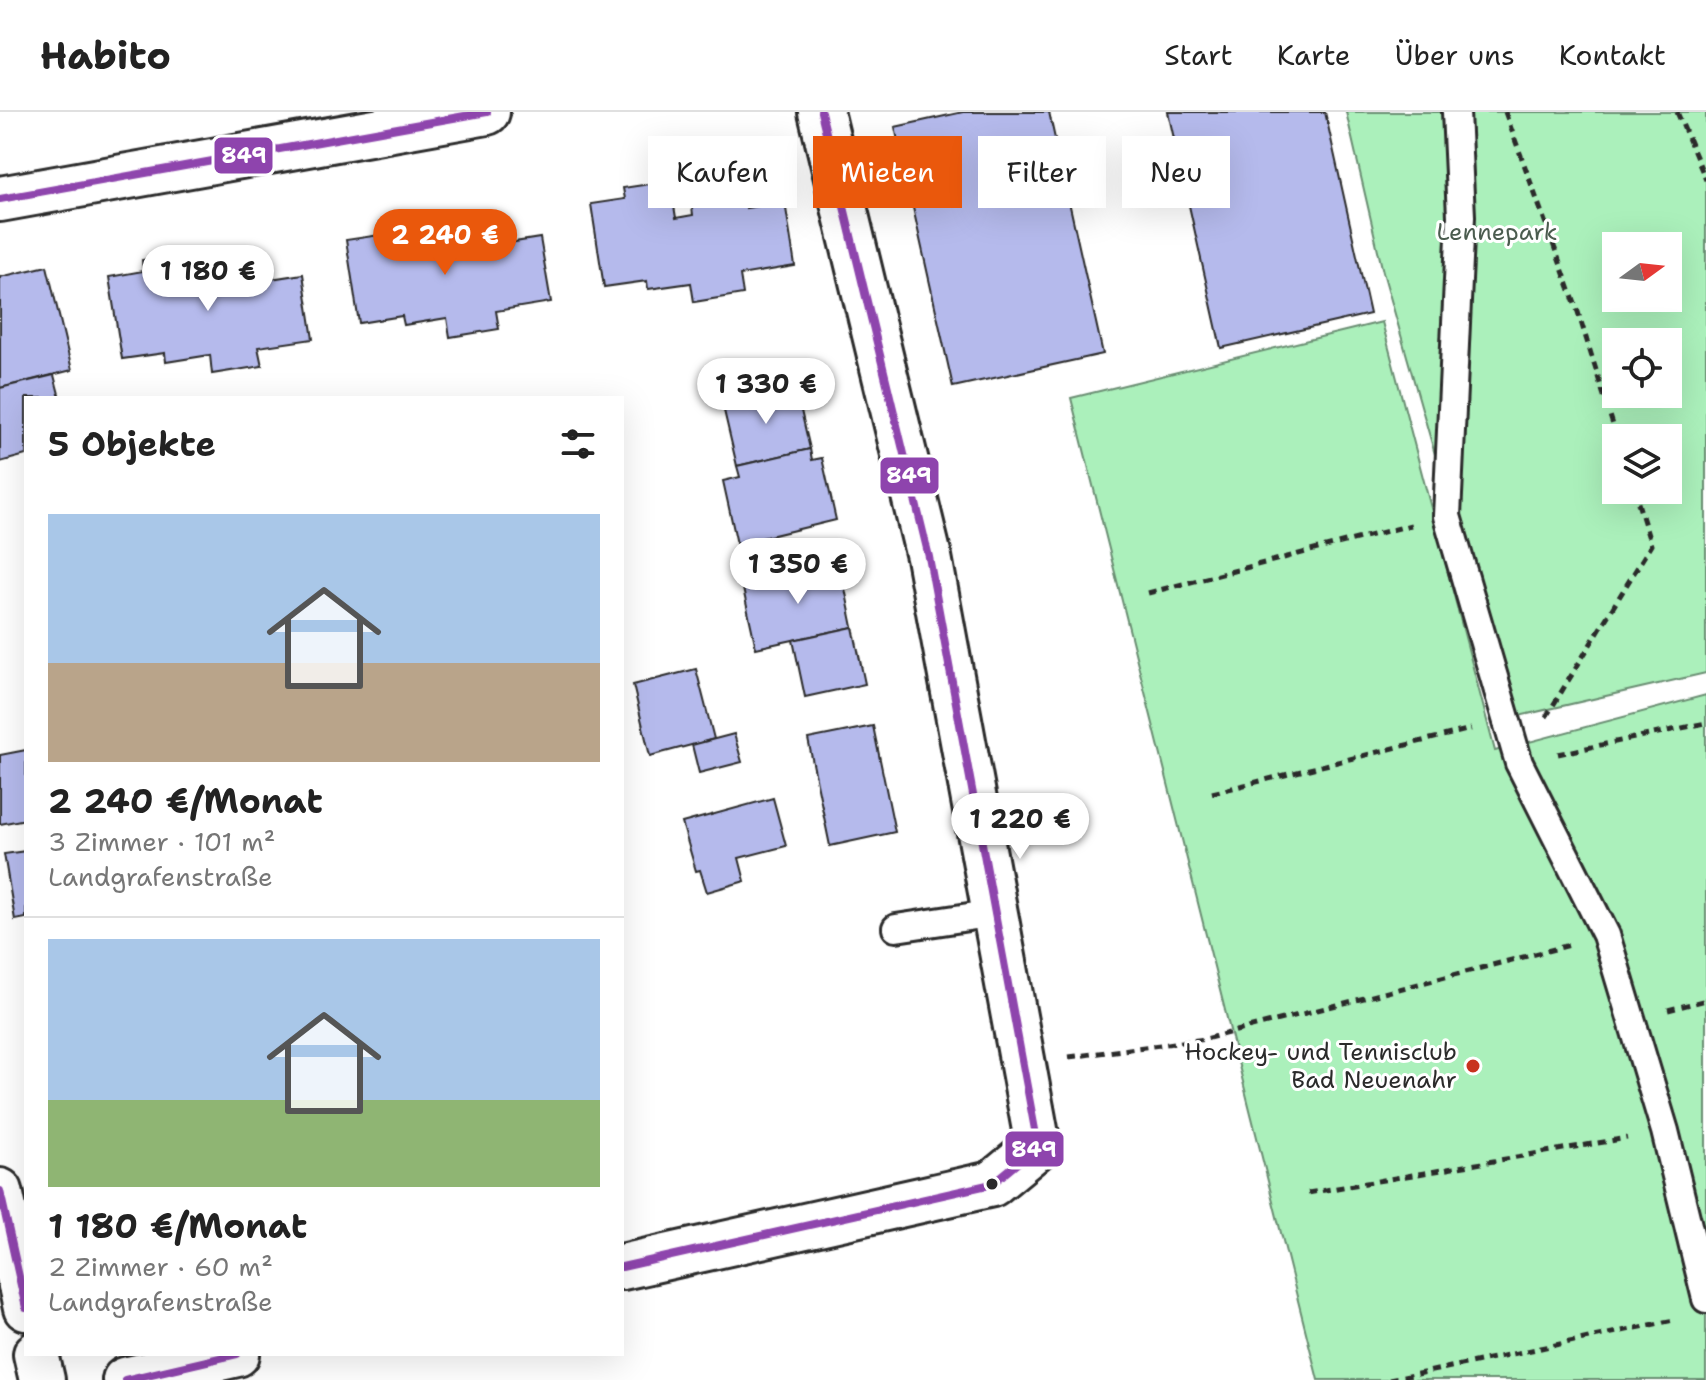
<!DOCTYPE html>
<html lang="de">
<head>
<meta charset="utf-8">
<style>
	body { margin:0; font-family:"Shantell Sans",sans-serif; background:#f6f6f6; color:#222; height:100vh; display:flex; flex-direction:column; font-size:30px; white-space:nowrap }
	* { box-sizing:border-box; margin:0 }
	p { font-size:26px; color:#767676 }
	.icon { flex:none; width:44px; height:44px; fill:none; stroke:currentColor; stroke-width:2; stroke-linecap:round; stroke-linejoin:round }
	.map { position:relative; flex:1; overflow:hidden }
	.details { position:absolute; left:24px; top:284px; width:600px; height:960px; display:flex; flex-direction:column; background:#fff; border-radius:0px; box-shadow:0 8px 32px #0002 }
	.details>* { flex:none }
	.guide { position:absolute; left:648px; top:24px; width:760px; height:72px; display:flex; gap:16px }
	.needle { width:52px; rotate:75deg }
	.tools { position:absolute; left:1602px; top:120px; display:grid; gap:16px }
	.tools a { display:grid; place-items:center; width:80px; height:80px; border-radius:0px; background:#fff; box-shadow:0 8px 32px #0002; font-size:40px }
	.price { position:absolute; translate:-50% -68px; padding:0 18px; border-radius:28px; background:#fff; color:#222; font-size:26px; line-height:52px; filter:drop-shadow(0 2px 4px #0008) }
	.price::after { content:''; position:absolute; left:50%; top:48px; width:24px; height:18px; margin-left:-12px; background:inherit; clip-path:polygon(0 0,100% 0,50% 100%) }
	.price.selected { background:#ea580c; color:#fff }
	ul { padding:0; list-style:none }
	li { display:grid; align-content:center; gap:16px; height:424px; padding:0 24px }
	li+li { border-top:2px solid #e0e0e0 }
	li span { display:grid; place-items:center; height:248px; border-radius:0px; color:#555 }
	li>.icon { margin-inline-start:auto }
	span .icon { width:144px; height:144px; fill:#fffc; stroke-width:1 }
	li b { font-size:34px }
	h2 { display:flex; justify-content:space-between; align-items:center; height:96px; padding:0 24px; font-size:34px }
	.pill { padding:0 28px; border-radius:0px; background:#fff; box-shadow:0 8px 32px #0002; font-size:28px; line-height:72px }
	.pill.selected { background:#ea580c; color:#fff }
	header { display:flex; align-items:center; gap:48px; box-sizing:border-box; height:112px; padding:0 40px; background:#fff; border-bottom:2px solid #e0e0e0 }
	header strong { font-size:38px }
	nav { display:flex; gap:44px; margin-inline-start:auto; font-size:28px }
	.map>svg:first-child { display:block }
	.green { fill:#abf0bb; stroke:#6b8e73; stroke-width:2; fill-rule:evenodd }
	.building { fill:#b5baec; stroke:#2b2b2b; stroke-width:2 }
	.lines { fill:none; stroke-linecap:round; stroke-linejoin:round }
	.service-casing { stroke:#2b2b2b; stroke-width:32 }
	.minor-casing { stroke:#2b2b2b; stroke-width:50 }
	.tertiary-casing { stroke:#2b2b2b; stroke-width:50 }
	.path { stroke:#2b2b2b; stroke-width:5; stroke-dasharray:8 6; stroke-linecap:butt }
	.service { stroke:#fff; stroke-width:26 }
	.minor { stroke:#fff; stroke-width:44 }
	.tertiary { stroke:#fff; stroke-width:44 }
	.bus-1-casing { stroke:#fff; stroke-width:14 }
	.bus-1 { stroke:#8e44ad; stroke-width:8 }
	.poi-dot { fill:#c8321e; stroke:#fff; stroke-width:3 }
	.bus-dot { fill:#2b2b2b; stroke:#fff; stroke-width:3 }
	.labels { text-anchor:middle; stroke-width:6; stroke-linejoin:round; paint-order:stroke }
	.park-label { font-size:24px; fill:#4b5c4f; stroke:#fff }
	.poi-label { font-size:24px; fill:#2b2b2b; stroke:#fff; text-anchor:end }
	.line-badge { stroke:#fff; stroke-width:3 }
	.badge-label { font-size:22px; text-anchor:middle; font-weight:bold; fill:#fff }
</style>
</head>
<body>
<header>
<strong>Habito</strong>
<nav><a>Start</a><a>Karte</a><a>Über uns</a><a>Kontakt</a></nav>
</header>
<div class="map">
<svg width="1706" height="1268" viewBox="0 0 1706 1268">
	<rect width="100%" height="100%" fill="#fff"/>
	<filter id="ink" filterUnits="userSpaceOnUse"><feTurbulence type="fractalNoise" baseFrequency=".0125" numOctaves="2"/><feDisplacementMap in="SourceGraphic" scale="16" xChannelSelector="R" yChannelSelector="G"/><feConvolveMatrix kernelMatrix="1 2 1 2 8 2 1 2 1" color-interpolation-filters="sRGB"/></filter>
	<g filter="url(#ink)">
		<g class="green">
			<path d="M1346 0H1706V561L1510 606 1383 160ZM1616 134H1668V186H1616ZM1616 230H1668V282H1616ZM1616 326H1668V378H1616Z"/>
			<polygon points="1382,210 1495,639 1706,583 1706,1268 1318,1268 1071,286"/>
		</g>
		<g class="building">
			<polygon points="963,0 1049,0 1103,242 953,275 895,15"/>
			<polygon points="1168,0 1325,0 1370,202 1221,236"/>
			<polygon points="670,69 676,106 693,103 691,87 744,80 746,96 785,90 795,154 740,163 743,182 694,190 691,171 648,177 647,169 604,175 591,92 625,87 623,76"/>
			<polygon points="425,104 431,141 449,138 446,123 500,115 502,132 540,126 551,190 496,199 499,217 450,225 447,206 404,213 402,204 359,211 346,128 380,123 379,111"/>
			<polygon points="188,140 194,178 211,175 209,160 262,151 264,168 303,162 313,227 258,235 262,254 212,262 210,243 166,250 165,241 122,247 109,165 143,159 142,148"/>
			<polygon points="47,154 72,258 0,276 0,165"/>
			<polygon points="54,263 60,286 26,286 26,343 0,350 0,276"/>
			<polygon points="795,273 810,337 737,354 722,290"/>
			<polygon points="810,337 812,348 822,346 836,408 737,432 723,369 740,365 737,354"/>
			<polygon points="840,452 853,515 756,536 742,472"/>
			<polygon points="853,515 865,572 805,585 793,528"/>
			<polygon points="696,557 714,627 650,644 633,573"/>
			<polygon points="873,614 895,720 830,734 808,627"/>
			<polygon points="734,622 742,650 699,661 692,633"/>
			<polygon points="26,638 26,707 0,712 0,643"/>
			<polygon points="773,686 786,734 739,746 745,769 707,780 700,758 696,759 682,711"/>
			<polygon points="26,739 26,806 15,808 4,742"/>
		</g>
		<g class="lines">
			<defs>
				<g id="service">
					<polyline points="1456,0 1461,104 1447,404 1519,651 1606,823 1665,1019 1706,1187"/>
					<polyline points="896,816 995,801"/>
				</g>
				<g id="minor">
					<polyline points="0,1079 26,1196"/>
					<polyline points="622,1155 992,1072 1038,1034 929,445 821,0"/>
					<polyline points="36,1242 42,1268"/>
					<polyline points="125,1268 237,1242"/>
				</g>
				<polyline id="tertiary" points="0,87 487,0"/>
			</defs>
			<use href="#service" class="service-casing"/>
			<use href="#minor" class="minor-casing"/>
			<use href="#tertiary" class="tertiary-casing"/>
			<g class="path">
				<polyline points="1505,0 1578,200 1617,326"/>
				<polyline points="1677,0 1706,68"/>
				<polyline points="1148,481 1411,413"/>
				<polyline points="1546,605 1651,433 1634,378"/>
				<polyline points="1558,642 1706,611"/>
				<polyline points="1212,681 1471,617"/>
				<polyline points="1668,898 1706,888"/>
				<polyline points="1069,945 1205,927 1570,833"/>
				<polyline points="1308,1081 1627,1026"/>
				<polyline points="1389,1268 1674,1208"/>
			</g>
			<use href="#service" class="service"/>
			<use href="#minor" class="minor"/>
			<use href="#tertiary" class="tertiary"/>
			<defs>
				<g id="bus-1">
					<polyline points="0,87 487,0"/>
					<polyline points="0,1079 26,1196"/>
					<polyline points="622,1155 992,1072 1038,1034 929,445 821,0"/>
					<polyline points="125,1268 237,1242"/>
				</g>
			</defs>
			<use href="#bus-1" class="bus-1-casing"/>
			<use href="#bus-1" class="bus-1"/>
		</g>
	</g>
	<circle class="poi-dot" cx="1473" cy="954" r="8"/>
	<circle class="bus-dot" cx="992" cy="1072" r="7"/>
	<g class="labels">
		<g class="park-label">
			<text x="1497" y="128">Lennepark</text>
		</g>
		<g class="poi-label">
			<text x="1457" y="948">Hockey- und Tennisclub<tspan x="1457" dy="28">Bad Neuenahr</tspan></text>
		</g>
	</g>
	<g class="line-badge">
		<rect x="213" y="24" width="61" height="39" rx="8" fill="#8e44ad"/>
		<rect x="879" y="344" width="61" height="39" rx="8" fill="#8e44ad"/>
		<rect x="1004" y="1018" width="61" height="38" rx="8" fill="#8e44ad"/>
	</g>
	<g class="badge-label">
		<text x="244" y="51">849</text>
		<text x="909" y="371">849</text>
		<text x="1034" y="1045">849</text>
	</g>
</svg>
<div class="tools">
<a><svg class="needle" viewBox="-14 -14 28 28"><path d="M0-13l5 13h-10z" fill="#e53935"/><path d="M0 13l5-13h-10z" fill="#767676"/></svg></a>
<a><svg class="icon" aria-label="locate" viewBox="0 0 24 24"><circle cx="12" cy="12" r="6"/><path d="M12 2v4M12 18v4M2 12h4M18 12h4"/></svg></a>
<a><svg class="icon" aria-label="layers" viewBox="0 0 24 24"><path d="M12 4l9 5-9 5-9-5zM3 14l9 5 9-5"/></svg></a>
</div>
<b class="price selected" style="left:445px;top:165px">2 240 €</b>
<b class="price" style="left:208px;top:201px">1 180 €</b>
<b class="price" style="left:766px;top:314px">1 330 €</b>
<b class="price" style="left:798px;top:494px">1 350 €</b>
<b class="price" style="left:1020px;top:749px">1 220 €</b>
<div class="guide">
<a class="pill">Kaufen</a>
<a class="pill selected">Mieten</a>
<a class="pill">Filter</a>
<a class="pill">Neu</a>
</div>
<section class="details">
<h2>5 Objekte<svg class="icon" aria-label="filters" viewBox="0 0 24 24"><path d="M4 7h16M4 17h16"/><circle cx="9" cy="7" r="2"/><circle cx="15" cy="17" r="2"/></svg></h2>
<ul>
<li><span style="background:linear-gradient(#a9c7e8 60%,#b9a48a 0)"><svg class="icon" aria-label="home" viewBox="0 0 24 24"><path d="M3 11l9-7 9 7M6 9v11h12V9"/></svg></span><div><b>2 240 €/Monat</b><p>3 Zimmer · 101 m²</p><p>Landgrafenstraße</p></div></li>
<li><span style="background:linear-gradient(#a9c7e8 65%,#8fb573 0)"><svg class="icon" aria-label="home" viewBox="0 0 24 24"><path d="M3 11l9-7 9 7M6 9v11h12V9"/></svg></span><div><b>1 180 €/Monat</b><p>2 Zimmer · 60 m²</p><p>Landgrafenstraße</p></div></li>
</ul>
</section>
</div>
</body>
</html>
